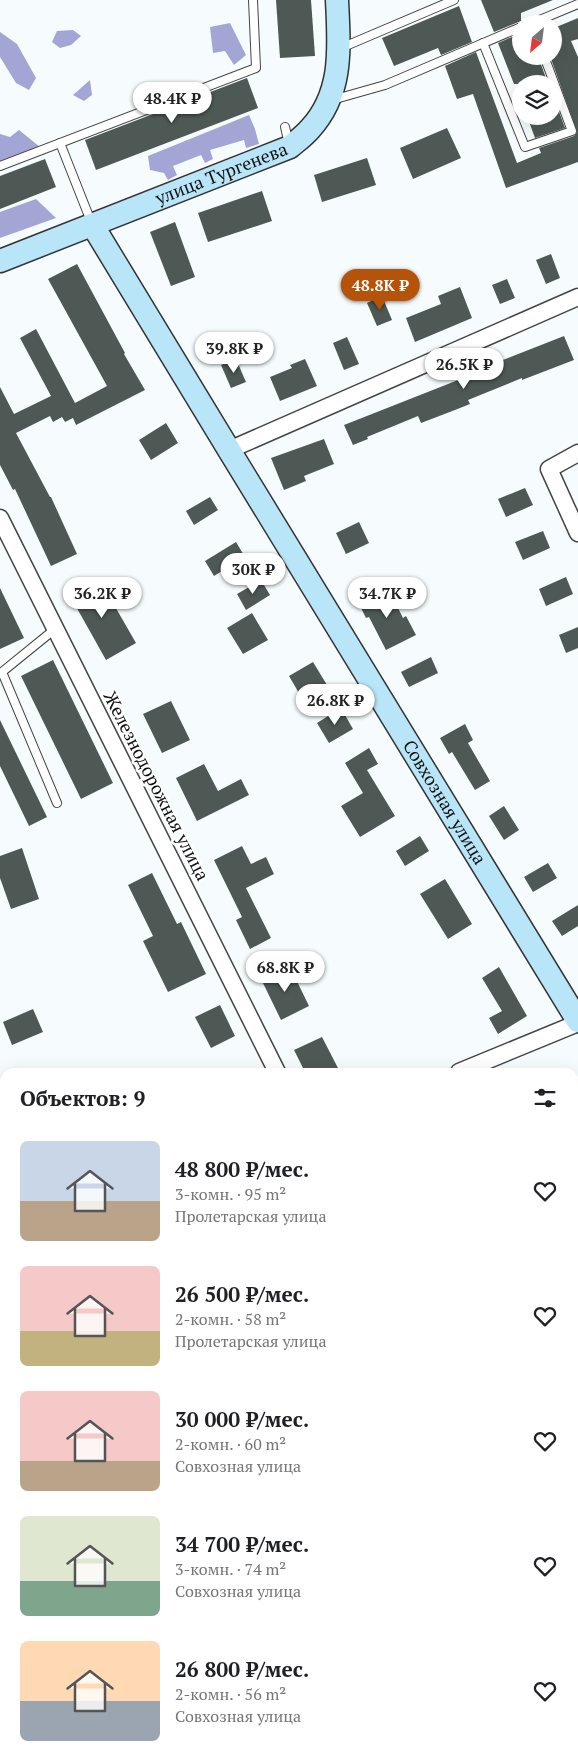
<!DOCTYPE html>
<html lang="ru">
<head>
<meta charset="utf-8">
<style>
	body { margin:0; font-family:"PT Serif",serif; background:#f6f6f6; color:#202124; height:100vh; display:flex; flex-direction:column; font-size:19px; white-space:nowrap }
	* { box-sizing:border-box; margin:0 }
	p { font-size:16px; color:#757577 }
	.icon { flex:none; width:28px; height:28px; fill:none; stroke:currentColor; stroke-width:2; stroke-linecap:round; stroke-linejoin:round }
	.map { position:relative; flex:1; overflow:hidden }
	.drawer { position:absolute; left:0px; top:1068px; width:579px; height:696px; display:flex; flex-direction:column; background:#fff; border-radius:15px 15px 0 0; box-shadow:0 5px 20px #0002 }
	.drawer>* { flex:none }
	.needle { width:32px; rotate:208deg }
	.controls { position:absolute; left:512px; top:15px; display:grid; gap:10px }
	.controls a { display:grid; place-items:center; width:50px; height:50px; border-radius:50%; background:#fff; box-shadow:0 5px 20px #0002; font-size:25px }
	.price { position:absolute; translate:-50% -42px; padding:0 11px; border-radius:18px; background:#fff; color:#222; font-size:16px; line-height:32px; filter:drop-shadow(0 1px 2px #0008) }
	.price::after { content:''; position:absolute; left:50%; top:30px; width:15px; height:11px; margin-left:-8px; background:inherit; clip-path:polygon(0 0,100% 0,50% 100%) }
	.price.selected { background:#b45309; color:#fff }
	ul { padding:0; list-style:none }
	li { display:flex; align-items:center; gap:15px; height:125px; padding:0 20px }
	li span { display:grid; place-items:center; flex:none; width:140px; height:100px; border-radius:8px; color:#555 }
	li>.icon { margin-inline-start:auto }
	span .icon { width:60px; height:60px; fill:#fffc; stroke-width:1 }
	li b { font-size:21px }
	h2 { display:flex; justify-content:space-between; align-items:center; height:60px; padding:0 20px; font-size:21px }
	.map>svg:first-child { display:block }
	.forest { fill:#a3a6d5 }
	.building { fill:#4e5956 }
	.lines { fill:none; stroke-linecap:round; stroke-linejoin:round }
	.lane-casing { stroke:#444; stroke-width:10 }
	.street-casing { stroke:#444; stroke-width:19 }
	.secondary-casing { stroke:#333; stroke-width:25 }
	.lane { stroke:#fff; stroke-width:8 }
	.street { stroke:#fff; stroke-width:16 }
	.secondary { stroke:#b8e5f7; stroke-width:22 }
	.labels { text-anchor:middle; stroke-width:5; stroke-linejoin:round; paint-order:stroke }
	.street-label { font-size:18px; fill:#111; stroke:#fff }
</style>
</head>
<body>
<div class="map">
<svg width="578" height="1763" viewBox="0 0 578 1763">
	<rect width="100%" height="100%" fill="#f6fcfe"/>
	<g class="forest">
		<polygon points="230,23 246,55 234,65 225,51 213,53 210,27"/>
		<polygon points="73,30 81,36 71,45 60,48 52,42 57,31"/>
		<polygon points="0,32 17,44 36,78 29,90 16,83 0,57"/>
		<polygon points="90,80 92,95 84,101 73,95"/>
		<polygon points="249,115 255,129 259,144 246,148 244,140 210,150 213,159 205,163 201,155 173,166 177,175 168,180 164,173 150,170 148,156"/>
		<polygon points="19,130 40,147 0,162 0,134 10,137"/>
		<polygon points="36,199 56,218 0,238 0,212"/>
	</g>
	<g class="building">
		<polygon points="276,0 311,0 315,56 280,58"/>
		<polygon points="481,0 553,0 521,13 521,21 494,32"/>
		<polygon points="459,6 472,42 441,55 438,48 394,66 382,38"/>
		<polygon points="578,18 578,39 571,41 578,57 578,162 506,188 473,94 457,99 445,66 476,52 517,163 541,153 539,148 574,136 577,132 550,56 554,56 554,28"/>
		<polygon points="521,33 521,56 538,56 548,84 514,84 498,43"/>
		<polygon points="247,78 258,108 96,170 85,140"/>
		<polygon points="554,98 565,128 535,138 527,116 554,116"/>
		<polygon points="447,128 461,158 413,179 400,148"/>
		<polygon points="367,158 376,185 322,202 314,175"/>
		<polygon points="45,159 56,187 0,209 0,176"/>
		<polygon points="262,191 272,221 208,242 198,213"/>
		<polygon points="175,222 195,277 171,286 150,232"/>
		<polygon points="551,254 560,278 546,284 536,260"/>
		<polygon points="77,264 125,353 124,354 145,390 76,425 73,418 65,422 62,417 53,422 50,416 16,433 50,497 51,497 77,554 51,566 15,489 13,490 0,465 0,387 14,414 51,396 20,338 36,329 75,403 107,386 48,279"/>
		<polygon points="507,279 515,298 500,304 492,285"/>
		<polygon points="460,287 472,318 415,342 406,318 441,304 438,296"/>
		<polygon points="382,296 392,320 377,326 367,303"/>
		<polygon points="564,336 574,360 522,380 522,378 468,400 470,404 455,410 421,423 418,416 367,437 368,439 353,445 344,425 481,371 479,368 494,362 495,363"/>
		<polygon points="347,337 359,364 344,370 333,343"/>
		<polygon points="236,359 246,382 231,388 221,365"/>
		<polygon points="305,359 317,386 280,401 270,377 292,368 290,365"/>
		<polygon points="166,423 178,443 151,460 139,440"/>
		<polygon points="324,439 334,464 304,476 306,481 284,490 271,458"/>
		<polygon points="525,488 533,505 506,517 498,499"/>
		<polygon points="210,497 218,510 194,525 186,511"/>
		<polygon points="359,522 369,543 346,554 336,533"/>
		<polygon points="543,531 550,548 523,560 515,542"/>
		<polygon points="236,542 245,557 214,576 205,561"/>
		<polygon points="98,577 136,643 106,660 69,594"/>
		<polygon points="566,577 573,594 546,606 539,589"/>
		<polygon points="261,580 270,595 246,610 237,594"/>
		<polygon points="0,588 24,638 0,649"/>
		<polygon points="388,588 403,618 406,616 416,635 386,650 369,617 366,618 358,602"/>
		<polygon points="252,613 268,640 243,654 227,628"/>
		<polygon points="578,627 578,648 566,653 559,635"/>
		<polygon points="431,657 438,673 409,687 401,672"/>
		<polygon points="53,660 113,783 81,799 21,676"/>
		<polygon points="313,662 327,685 303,700 289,676"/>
		<polygon points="171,701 190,740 162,753 143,714"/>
		<polygon points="341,708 353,729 329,743 317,723"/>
		<polygon points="0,720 47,817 29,826 0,766"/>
		<polygon points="465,724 473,740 468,743 490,781 475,790 452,752 449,754 440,738"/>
		<polygon points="369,748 378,764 367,770 395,816 360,837 341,806 363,793 345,763"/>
		<polygon points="204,764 218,791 241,779 249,795 197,821 176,778"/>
		<polygon points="504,806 519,830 504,840 489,816"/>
		<polygon points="420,836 429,851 405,866 396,851"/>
		<polygon points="242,846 251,864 266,857 274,874 246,888 271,938 250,949 236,920 242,917 214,860"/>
		<polygon points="22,848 39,899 11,909 0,878 0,856"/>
		<polygon points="548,863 557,878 533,892 524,877"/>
		<polygon points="152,873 177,924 181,922 206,974 168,992 143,941 153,936 128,885"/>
		<polygon points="445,879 472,924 448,939 420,894"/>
		<polygon points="578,905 578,926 562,936 552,921"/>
		<polygon points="290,967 309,1006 281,1020 262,981"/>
		<polygon points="499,967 527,1016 498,1034 489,1018 502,1011 482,978"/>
		<polygon points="220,1005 235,1036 211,1048 195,1017"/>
		<polygon points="33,1009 43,1032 12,1045 3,1022"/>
		<polygon points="322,1037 340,1072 305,1072 294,1050"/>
	</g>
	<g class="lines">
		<defs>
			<g id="lane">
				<polyline points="530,24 578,4"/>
				<polyline points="483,43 525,147 572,131 544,56"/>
				<polyline points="341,48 454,0"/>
				<polyline points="332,100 385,85 521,27"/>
				<polyline points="285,127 289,144"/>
				<polyline points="60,143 92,224"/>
				<polyline points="0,166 256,68 253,0"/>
				<polyline points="55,629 2,672 57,803"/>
				<polyline points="0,1286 5,1284"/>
				<polyline points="341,1763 353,1759"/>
			</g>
			<g id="street">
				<polyline points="229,450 578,297"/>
				<polyline points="578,453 549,469 578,533"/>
				<polyline points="0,518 277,1072"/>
				<polyline points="459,1072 578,1023"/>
				<polyline points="0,1249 5,1247"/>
			</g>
			<g id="secondary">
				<path id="s1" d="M93 226 229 450 578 1021"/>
				<path id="s2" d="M0 261 290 147C297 141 304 136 310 129 344 92 339 46 337 0"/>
				<polyline points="0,1173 5,1185"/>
				<polyline points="234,1759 236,1763"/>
			</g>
		</defs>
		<use href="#lane" class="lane-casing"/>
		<use href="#street" class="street-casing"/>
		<use href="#secondary" class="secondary-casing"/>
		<use href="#lane" class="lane"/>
		<use href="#street" class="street"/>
		<use href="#secondary" class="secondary"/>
	</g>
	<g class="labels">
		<g class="street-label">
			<text dy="6" stroke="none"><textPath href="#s2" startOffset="238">улица Тургенева</textPath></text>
			<text transform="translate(156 786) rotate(63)" y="6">Железнодорожная улица</text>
			<text dy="6" stroke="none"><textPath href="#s1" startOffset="675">Совхозная улица</textPath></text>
		</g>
	</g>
</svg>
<div class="controls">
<a><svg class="needle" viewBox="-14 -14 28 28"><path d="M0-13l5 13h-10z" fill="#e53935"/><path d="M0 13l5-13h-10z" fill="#757577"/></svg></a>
<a><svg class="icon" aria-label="layers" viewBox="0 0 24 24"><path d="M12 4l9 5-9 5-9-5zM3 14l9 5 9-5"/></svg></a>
</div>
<b class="price" style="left:172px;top:124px">48.4K ₽</b>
<b class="price selected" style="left:380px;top:311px">48.8K ₽</b>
<b class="price" style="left:234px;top:374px">39.8K ₽</b>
<b class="price" style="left:464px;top:390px">26.5K ₽</b>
<b class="price" style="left:253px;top:595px">30K ₽</b>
<b class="price" style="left:102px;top:619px">36.2K ₽</b>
<b class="price" style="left:387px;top:619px">34.7K ₽</b>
<b class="price" style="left:335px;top:726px">26.8K ₽</b>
<b class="price" style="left:285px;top:993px">68.8K ₽</b>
<section class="drawer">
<h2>Объектов: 9<svg class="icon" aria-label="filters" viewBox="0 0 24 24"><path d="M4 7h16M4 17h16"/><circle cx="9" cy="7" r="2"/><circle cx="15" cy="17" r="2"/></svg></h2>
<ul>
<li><span style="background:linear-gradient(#c9d6e8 60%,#b9a48a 0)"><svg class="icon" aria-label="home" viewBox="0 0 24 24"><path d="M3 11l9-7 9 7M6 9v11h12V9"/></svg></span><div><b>48 800 ₽/мес.</b><p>3-комн. · 95 m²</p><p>Пролетарская улица</p></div><svg class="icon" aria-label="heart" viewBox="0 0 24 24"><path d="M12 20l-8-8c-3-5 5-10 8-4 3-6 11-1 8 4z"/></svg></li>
<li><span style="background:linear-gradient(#f6c9c9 65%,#c2b280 0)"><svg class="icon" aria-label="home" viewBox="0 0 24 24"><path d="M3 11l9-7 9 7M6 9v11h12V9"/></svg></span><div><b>26 500 ₽/мес.</b><p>2-комн. · 58 m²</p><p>Пролетарская улица</p></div><svg class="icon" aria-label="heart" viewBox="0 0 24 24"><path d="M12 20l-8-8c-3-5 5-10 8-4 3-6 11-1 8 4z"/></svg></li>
<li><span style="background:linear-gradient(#f6c9c9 70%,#b9a48a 0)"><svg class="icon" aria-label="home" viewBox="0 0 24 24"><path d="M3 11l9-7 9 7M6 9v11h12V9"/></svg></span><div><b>30 000 ₽/мес.</b><p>2-комн. · 60 m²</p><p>Совхозная улица</p></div><svg class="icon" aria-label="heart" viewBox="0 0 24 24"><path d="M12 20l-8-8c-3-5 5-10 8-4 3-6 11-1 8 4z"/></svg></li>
<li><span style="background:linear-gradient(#dfe7d0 65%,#7fa58c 0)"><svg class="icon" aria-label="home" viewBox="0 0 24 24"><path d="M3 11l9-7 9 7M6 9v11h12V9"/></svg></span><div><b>34 700 ₽/мес.</b><p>3-комн. · 74 m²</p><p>Совхозная улица</p></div><svg class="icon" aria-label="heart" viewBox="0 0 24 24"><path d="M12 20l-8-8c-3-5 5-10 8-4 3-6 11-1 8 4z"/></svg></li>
<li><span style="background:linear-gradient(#ffd9b3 60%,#9aa5b1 0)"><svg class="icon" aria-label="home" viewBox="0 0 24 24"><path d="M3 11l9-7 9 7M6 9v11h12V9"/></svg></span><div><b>26 800 ₽/мес.</b><p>2-комн. · 56 m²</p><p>Совхозная улица</p></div><svg class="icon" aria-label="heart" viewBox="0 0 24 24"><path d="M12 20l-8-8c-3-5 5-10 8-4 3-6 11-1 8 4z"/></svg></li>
</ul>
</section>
</div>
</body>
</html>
